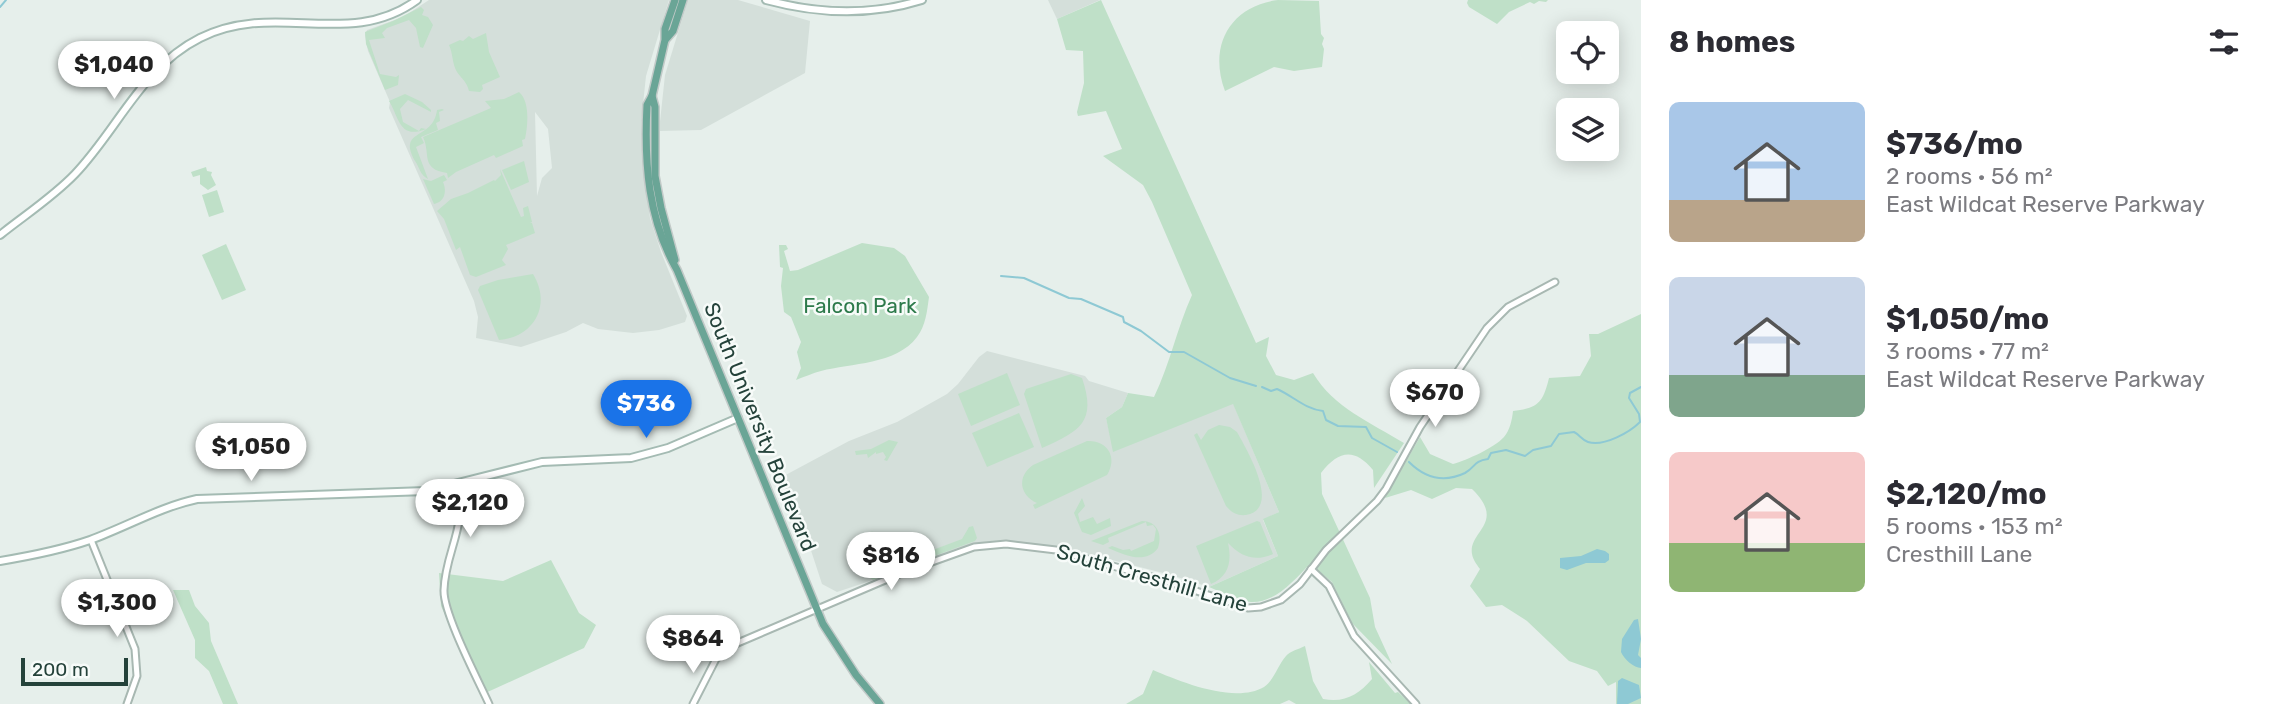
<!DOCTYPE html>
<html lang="en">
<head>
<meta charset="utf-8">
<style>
	body { margin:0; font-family:Rubik,sans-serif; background:#f7f7f7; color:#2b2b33; height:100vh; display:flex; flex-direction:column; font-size:26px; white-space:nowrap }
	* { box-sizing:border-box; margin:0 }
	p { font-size:23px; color:#7c7c81 }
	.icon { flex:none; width:38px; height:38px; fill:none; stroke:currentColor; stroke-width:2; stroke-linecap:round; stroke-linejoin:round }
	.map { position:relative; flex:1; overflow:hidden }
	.details { display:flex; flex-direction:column; background:#fff; width:630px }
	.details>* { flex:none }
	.controls { position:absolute; left:1556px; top:21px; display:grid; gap:14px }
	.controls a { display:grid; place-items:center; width:63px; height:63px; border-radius:10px; background:#fff; box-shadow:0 4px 18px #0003; font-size:35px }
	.scale { position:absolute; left:21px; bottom:18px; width:107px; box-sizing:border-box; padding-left:7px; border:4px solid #24423a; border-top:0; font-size:19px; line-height:24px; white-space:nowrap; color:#24423a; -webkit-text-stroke:5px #f7fbf9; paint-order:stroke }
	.price { position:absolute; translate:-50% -60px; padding:0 16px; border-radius:24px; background:#fff; color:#222; font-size:23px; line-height:46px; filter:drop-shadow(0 2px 4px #0008) }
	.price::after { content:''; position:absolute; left:50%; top:42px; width:21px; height:16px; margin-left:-10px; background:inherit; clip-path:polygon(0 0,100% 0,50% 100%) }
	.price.active { background:#1a73e8; color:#fff }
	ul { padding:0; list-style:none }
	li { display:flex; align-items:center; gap:21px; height:175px; padding:0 28px }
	li span { display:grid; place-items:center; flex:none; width:196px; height:140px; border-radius:10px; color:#555 }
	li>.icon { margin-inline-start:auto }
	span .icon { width:84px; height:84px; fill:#fffc; stroke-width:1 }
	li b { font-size:30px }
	h2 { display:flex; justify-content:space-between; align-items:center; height:84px; padding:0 28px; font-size:30px }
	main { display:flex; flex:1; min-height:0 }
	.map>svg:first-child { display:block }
	.built { fill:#d4dfda; fill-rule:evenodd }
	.green { fill:#bfe0c8 }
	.water { fill:#8ec9d4 }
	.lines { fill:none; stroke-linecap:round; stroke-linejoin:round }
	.stream { stroke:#8ec9d4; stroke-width:2 }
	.tertiary-casing { stroke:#a8b8b2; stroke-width:9 }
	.secondary-casing { stroke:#a4bbb3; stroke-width:10 }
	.primary-casing { stroke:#c2cac8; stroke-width:10 }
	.tertiary { stroke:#fff; stroke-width:5 }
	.secondary { stroke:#fff; stroke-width:6 }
	.primary { stroke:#6aa596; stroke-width:7 }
	.labels { text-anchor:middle; stroke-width:5; stroke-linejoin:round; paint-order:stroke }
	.park-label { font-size:21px; fill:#2d7a4b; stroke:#f7fbf9 }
	.street-label { font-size:21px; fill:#24423a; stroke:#f7fbf9 }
</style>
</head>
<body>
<main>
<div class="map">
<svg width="1641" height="704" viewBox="0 0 1641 704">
	<rect width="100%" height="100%" fill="#e6efeb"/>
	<g class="built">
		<path d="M429 0H669L646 76 641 123 642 162 650 218 661 252 687 316 685 322 659 330 633 333 598 329 583 323 566 332 521 347 476 338 478 317 474 301 389 108 390 102 368 51 365 35 367 30 403 17ZM535 112 548 129 552 168 542 178 537 196Z"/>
		<polygon points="688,0 738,0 810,21 805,73 701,130 659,131 665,75"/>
		<polygon points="1048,0 1100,0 1057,19"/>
		<polygon points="987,351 1085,376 1089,381 1128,393 1122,407 1106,418 1114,451 1233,403 1279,512 1263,520 1278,556 1209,587 1171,575 1069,549 1005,540 975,543 955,549 912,567 837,592 822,584 803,526 780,478 849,441 897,422 947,394 958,384 979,357"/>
	</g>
	<g class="green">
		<path d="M1101 0 1256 343 1269 337 1266 356 1276 375 1294 380 1313 373C1334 408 1370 422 1404 443L1374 488 1373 470C1354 447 1338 451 1321 473L1322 494 1370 598 1375 627 1392 664 1352 623 1332 582 1310 564C1295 579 1276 603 1251 602 1238 601 1221 592 1209 587L1278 556 1263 519 1279 512 1233 404 1113 452 1106 418 1122 407 1128 393 1154 397C1170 364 1177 328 1192 295L1152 202 1143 185 1103 156 1122 149 1106 111 1078 116 1077 112 1084 83 1083 51 1066 50 1057 19Z"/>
		<path d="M1278 0 1319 1 1321 34 1324 38 1322 44 1324 49 1322 67 1294 71 1274 67 1225 91C1208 46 1230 6 1278 0Z"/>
		<polygon points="1468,0 1548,0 1546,2 1539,1 1534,4 1530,2 1509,12 1497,24 1469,7 1467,3"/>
		<polygon points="421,7 424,10 422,15 428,17 433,25 423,48 420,47 416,28 409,20 387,28 382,33 385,38 369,40 380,74 396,77 399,75 398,85 385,90 366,44 365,32 393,21"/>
		<path d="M486 33 489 52 500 77 482 85 483 89 480 92 469 91C467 82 462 79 457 72 452 64 453 53 449 45L460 40 463 41 469 36 473 39Z"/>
		<path d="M519 92C530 101 528 125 525 139L522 140 523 146 496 158 494 155 456 172 448 178 447 173C420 169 431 154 423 137L491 108 485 101 504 99Z"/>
		<path d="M405 94 422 102 431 110V112L408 100 400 109 403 122 419 131 421 128 426 129C399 140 399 117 389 101Z"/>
		<path d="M442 109 444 110 439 112 440 121 436 123 438 130 421 137 424 143 416 147 428 179C420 175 420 168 415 161 397 128 433 141 437 110Z"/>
		<polygon points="524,161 529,182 511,190 502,170"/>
		<polygon points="206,167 207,171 212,172 211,175 216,185 208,190 200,184 200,175 193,177 191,172"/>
		<polygon points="500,169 521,217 524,216 523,208 528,206 532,222 530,223 532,223 535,233 506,245 508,249 502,260 506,265 476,277 470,275 460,247 456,250 444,219 437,211 451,199 468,193 494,180 495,181 501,175"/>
		<path d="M444 175 447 180 443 182C447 191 445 202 434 204L423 179 431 181Z"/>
		<polygon points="217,190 224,212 209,217 202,195"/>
		<path d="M862 243 894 248 905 256 929 297C927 311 926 325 917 337 896 365 851 363 821 371 813 373 804 377 796 380L801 368 797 352 801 342 791 317 784 312 781 286 783 268 780 267 779 245H786L788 249 784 251 790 271 798 270Z"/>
		<polygon points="226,244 246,290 222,300 202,255"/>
		<path d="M533 274C552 305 534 337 499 340L478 290 480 286 498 280Z"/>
		<path d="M1641 314V704H1616V682L1608 686 1597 671 1569 661 1527 621 1502 605 1486 607 1470 586 1480 569C1477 565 1473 560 1472 554 1468 531 1507 523 1472 489L1456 488 1432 499 1411 490 1385 498 1420 437 1430 454 1453 464C1467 460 1494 448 1504 437 1510 430 1512 420 1513 411 1539 408 1543 402 1549 378L1580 376 1591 356 1589 334H1598Z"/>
		<polygon points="1007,373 1020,405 971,426 958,394"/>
		<path d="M1071 374 1082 378C1097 422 1080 431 1042 448L1024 394 1026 389Z"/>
		<polygon points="1019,413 1034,447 987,467 972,433"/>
		<path d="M1219 425 1230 427 1237 432C1247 450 1282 509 1246 515 1237 516 1231 512 1226 506L1194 435 1197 433 1201 440 1208 430Z"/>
		<polygon points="889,440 898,442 887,461 884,460 886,457 883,452 876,454 876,452 868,458 867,454 856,455 855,451 871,449"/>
		<path d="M1087 441C1108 440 1118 458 1107 475L1035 509 1033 505 1037 503C1019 495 1017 476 1033 465Z"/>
		<polygon points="1082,498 1085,506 1078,514 1080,522 1093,517 1097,524 1110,518 1111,526 1091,535 1082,532 1074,513"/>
		<path d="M1142 521C1156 521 1163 533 1158 548 1145 565 1125 555 1108 548L1112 546 1123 550 1130 549 1131 551 1154 541 1156 529 1153 525 1147 526 1146 522 1108 538 1109 542 1103 545 1091 541Z"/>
		<path d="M1257 521 1260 522 1273 554C1255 562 1241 557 1228 543 1232 561 1229 576 1211 584L1196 546Z"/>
		<polygon points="973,526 977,538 975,541 910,565 913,560 904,558 904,552 912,536 911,541 930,551 962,539 969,527"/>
		<path d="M872 531C880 553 894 546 898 561L891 568 897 570 873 580 868 576 861 553Z"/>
		<polygon points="551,560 579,613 596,625 584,648 481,695 441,606 439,573 503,581"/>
		<polygon points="173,590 189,590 195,606 209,623 211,641 238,704 223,704 209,671 195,658 195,640"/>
		<path d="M1305 646 1313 681 1323 699C1345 703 1358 695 1372 679L1369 662 1395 693 1398 692 1411 704H1296L1289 700 1280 704H1126L1143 694 1153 670C1181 682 1235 704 1264 687 1274 680 1278 665 1286 656 1290 651 1299 649 1305 646Z"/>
	</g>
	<g class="water">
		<polygon points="1597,549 1605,551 1609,554 1609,560 1605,563 1586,563 1567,570 1560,568 1560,558 1581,556"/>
		<path d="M1638 619 1641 639 1638 655 1641 658V668C1634 668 1624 659 1621 652L1622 639 1634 620Z"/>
		<polygon points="1622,678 1639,685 1641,698 1628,704 1617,704 1618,681"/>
	</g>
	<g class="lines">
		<g class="stream">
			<polyline points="0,7 6,0"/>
			<polyline points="1001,276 1024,278 1069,298 1081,299 1123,317 1124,322 1141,331 1169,352 1184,352 1230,378 1256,386"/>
			<path d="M1262 387 1271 391 1277 389C1293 396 1305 409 1323 411L1326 420 1338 426 1366 427 1372 438 1397 452"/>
			<path d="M1409 462C1425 478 1444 483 1465 473 1476 467 1473 461 1488 459L1491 453 1506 450 1525 456 1533 450 1551 446 1559 434 1574 432C1580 435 1582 440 1588 442 1604 447 1630 432 1640 422L1639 414 1629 398 1630 393 1641 387"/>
		</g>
		<defs>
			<g id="tertiary">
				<path d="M456 485C469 525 445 551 444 590 443 613 478 680 489 704"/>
				<polyline points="91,540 135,649 137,676 127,704"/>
				<polyline points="1311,569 1329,586 1354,636 1416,704"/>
				<polyline points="693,704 716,659 733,645 904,572 974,547 1006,544 1056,550 1166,581 1248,608 1261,607 1281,600 1300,584 1326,550 1377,501 1386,489 1420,427 1487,328 1508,307 1555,282"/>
			</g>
			<g id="secondary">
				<path d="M766 0C818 14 871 16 922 0"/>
				<path d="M0 235C25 215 53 197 75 174 118 129 142 67 200 38 275 0 349 50 417 0"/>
				<path d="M0 561C30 556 61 550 90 540 126 527 160 507 197 499L426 491 542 462 631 458 668 448 738 418"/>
			</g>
			<g id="primary">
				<path d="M675 0 665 29V40L652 96 647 105C644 163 648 219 677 270L823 624 856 675 880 704"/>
				<polyline points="666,39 673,31 683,0"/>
				<polyline points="652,96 655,107 655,176 661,208 675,260"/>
			</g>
		</defs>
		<use href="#tertiary" class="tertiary-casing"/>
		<use href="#secondary" class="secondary-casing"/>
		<use href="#primary" class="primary-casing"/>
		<use href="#tertiary" class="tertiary"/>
		<use href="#secondary" class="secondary"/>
		<use href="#primary" class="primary"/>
	</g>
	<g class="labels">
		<g class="park-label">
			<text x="860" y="313">Falcon Park</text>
		</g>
		<g class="street-label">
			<text transform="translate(760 427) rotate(68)" y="7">South University Boulevard</text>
			<text transform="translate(1152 578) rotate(16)" y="7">South Cresthill Lane</text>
		</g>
	</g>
</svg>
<div class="controls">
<a><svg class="icon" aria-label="locate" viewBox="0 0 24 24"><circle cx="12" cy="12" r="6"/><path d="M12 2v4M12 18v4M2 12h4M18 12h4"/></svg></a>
<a><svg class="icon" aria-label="layers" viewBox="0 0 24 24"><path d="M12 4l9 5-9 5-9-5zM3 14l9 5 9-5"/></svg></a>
</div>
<div class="scale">200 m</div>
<b class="price" style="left:114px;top:101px">$1,040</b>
<b class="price" style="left:1435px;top:429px">$670</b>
<b class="price active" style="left:646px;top:440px">$736</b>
<b class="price" style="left:251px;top:483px">$1,050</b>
<b class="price" style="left:470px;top:539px">$2,120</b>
<b class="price" style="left:891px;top:592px">$816</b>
<b class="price" style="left:117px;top:639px">$1,300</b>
<b class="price" style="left:693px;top:675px">$864</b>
</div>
<section class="details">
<h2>8 homes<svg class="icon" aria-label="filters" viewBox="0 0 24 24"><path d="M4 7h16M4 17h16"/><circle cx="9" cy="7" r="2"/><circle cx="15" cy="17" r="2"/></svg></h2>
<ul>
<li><span style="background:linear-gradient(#a9c7e8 70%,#b9a48a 0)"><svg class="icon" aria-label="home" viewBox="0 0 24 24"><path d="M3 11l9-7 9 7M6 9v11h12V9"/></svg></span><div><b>$736/mo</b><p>2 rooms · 56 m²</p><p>East Wildcat Reserve Parkway</p></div></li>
<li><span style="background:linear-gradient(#c9d6e8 70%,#7fa58c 0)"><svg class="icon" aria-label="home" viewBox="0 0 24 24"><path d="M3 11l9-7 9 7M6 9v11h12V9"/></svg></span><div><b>$1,050/mo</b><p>3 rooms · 77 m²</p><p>East Wildcat Reserve Parkway</p></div></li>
<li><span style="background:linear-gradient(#f6c9c9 65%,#8fb573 0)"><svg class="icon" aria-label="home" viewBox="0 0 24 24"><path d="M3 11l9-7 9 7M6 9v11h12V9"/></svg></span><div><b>$2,120/mo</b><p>5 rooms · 153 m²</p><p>Cresthill Lane</p></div></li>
</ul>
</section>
</main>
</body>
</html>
